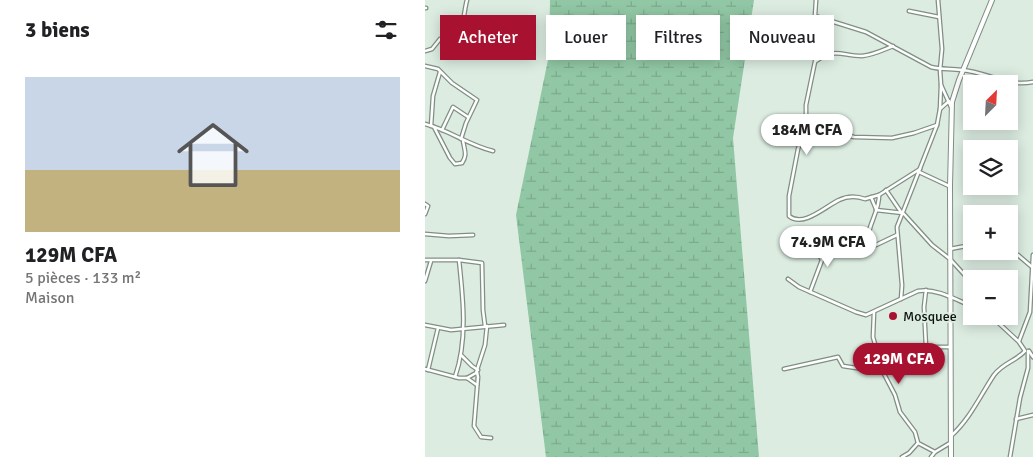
<!DOCTYPE html>
<html lang="fr">
<head>
<meta charset="utf-8">
<style>
	body { margin:0; font-family:Signika,sans-serif; background:#f6f6f6; color:#202124; height:100vh; display:flex; flex-direction:column; font-size:19px; white-space:nowrap }
	* { box-sizing:border-box; margin:0 }
	p { font-size:16px; color:#757577 }
	.icon { flex:none; width:28px; height:28px; fill:none; stroke:currentColor; stroke-width:2; stroke-linecap:round; stroke-linejoin:round }
	.map { position:relative; flex:1; overflow:hidden }
	.sheet { display:flex; flex-direction:column; background:#fff; width:425px }
	.sheet>* { flex:none }
	.top-card { position:absolute; left:15px; top:15px; width:475px; height:45px; display:flex; gap:10px }
	.needle { width:32px; rotate:24deg }
	.controls { position:absolute; left:538px; top:75px; display:grid; gap:10px }
	.controls a { display:grid; place-items:center; width:55px; height:55px; border-radius:0px; background:#fff; box-shadow:0 2px 12px #0003; font-size:25px }
	.price { position:absolute; translate:-50% -42px; padding:0 11px; border-radius:18px; background:#fff; color:#222; font-size:16px; line-height:32px; filter:drop-shadow(0 1px 2px #0008) }
	.price::after { content:''; position:absolute; left:50%; top:30px; width:15px; height:11px; margin-left:-8px; background:inherit; clip-path:polygon(0 0,100% 0,50% 100%) }
	.price.current { background:#a91130; color:#fff }
	ul { padding:0; list-style:none }
	li { display:grid; align-content:center; gap:10px; height:265px; padding:0 25px }
	li+li { border-top:1px solid #e0e0e0 }
	li span { display:grid; place-items:center; height:155px; border-radius:0px; color:#555 }
	li>.icon { margin-inline-start:auto }
	span .icon { width:90px; height:90px; fill:#fffc; stroke-width:1 }
	li b { font-size:21px }
	h2 { display:flex; justify-content:space-between; align-items:center; height:60px; padding:0 25px; font-size:21px }
	.chip { padding:0 18px; border-radius:0px; background:#fff; box-shadow:0 2px 12px #0003; font-size:18px; line-height:45px }
	.chip.current { background:#a91130; color:#fff }
	main { display:flex; flex:1; min-height:0 }
	.map>svg:first-child { display:block }
	.wetland { fill:url(#wetland-marsh) }
	.lines { fill:none; stroke-linecap:round; stroke-linejoin:round }
	.street-casing { stroke:#808f84; stroke-width:5 }
	.secondary-casing { stroke:#808f84; stroke-width:6 }
	.street { stroke:#fff; stroke-width:2.5 }
	.secondary { stroke:#fff; stroke-width:4 }
	.poi-dot { fill:#a91130; stroke:#dcece1; stroke-width:2 }
	.labels { text-anchor:middle; stroke-width:4; stroke-linejoin:round; paint-order:stroke }
	.poi-label { font-size:14px; fill:#0d130f; stroke:#dcece1; text-anchor:start }
</style>
</head>
<body>
<main>
<section class="sheet">
<h2>3 biens<svg class="icon" aria-label="filters" viewBox="0 0 24 24"><path d="M4 7h16M4 17h16"/><circle cx="9" cy="7" r="2"/><circle cx="15" cy="17" r="2"/></svg></h2>
<ul>
<li><span style="background:linear-gradient(#c9d6e8 60%,#c2b280 0)"><svg class="icon" aria-label="home" viewBox="0 0 24 24"><path d="M3 11l9-7 9 7M6 9v11h12V9"/></svg></span><div><b>129M CFA</b><p>5 pièces · 133 m²</p><p>Maison</p></div></li>
</ul>
</section>
<div class="map">
<svg width="608" height="457" viewBox="0 0 608 457">
	<defs>
		<pattern id="wetland-marsh" width="20" height="14" patternUnits="userSpaceOnUse" patternTransform="scale(1.25)"><rect width="20" height="14" fill="#91c7a4"/><path d="M1 5h8M5 5V1M11 12h8M15 12V8" fill="none" stroke="#7caa8c"/></pattern>
	</defs>
	<rect width="100%" height="100%" fill="#dcece1"/>
	<polygon class="wetland" points="125,0 329,0 308,138 334,457 121,457 91,215 124,55"/>
	<g class="lines">
		<defs>
			<g id="street">
				<path d="M391 0 390 16 385 32 392 52 381 105V124L373 149 364 196V216C378 228 401 206 414 200 422 196 432 196 440 199L454 195 495 169"/>
				<polyline points="513,0 517,49 515,70 516,85 526,107"/>
				<polyline points="0,8 1,8"/>
				<polyline points="484,11 514,17"/>
				<path d="M390 16 441 32 506 67C517 70 526 68 537 70 562 72 581 87 608 82"/>
				<polyline points="33,38 51,45 75,39"/>
				<path d="M0 51 7 49 15 39 23 37 33 38C38 32 39 10 42 0"/>
				<path d="M391 61C410 47 417 56 437 56 448 55 458 50 468 46"/>
				<polyline points="0,66 13,69 27,83 52,100 41,123 36,139"/>
				<polyline points="515,109 524,101"/>
				<path d="M0 124C24 130 43 145 68 151"/>
				<polyline points="6,126 8,96 15,72"/>
				<path d="M9 127 25 158 30 164 37 163C43 154 39 150 38 140"/>
				<polyline points="17,130 28,107 43,117"/>
				<polyline points="421,135 429,137 467,138 489,133 512,125"/>
				<polyline points="494,172 524,186"/>
				<polyline points="461,190 476,212"/>
				<path d="M454 195C455 211 441 227 443 243L451 245 472 235"/>
				<polyline points="446,197 451,209"/>
				<polyline points="0,204 3,206 0,214"/>
				<polyline points="451,210 478,213 507,245 525,259 546,282"/>
				<polyline points="0,234 24,236 48,235"/>
				<polyline points="525,249 546,245"/>
				<polyline points="577,251 593,255 607,267"/>
				<polyline points="0,260 34,260 57,263 58,310 60,326"/>
				<path d="M363 279 374 287 431 312 441 315 493 291C511 288 530 299 546 306"/>
				<polyline points="0,281 6,261"/>
				<polyline points="501,290 499,307 501,347 525,347"/>
				<polyline points="385,292 397,260 390,247"/>
				<polyline points="476,299 477,285 472,227 512,125 515,109 516,85"/>
				<polyline points="449,312 448,337 458,372 470,395 475,412 490,432 493,443 510,452"/>
				<polyline points="0,325 26,330 79,325"/>
				<polyline points="594,341 605,312 608,255"/>
				<polyline points="604,351 608,357"/>
				<polyline points="36,355 47,366 53,370"/>
				<polyline points="0,369 34,378 42,378 51,373 60,345 62,326"/>
				<polyline points="359,369 413,357 418,366 458,372"/>
				<polyline points="3,370 13,328"/>
				<polyline points="52,372 53,377 49,426 56,437 66,438"/>
				<path d="M30 377C43 340 38 298 34 260"/>
				<polyline points="42,378 52,385"/>
				<polyline points="591,419 608,415"/>
				<path d="M526 436C545 419 555 396 569 375 578 363 591 361 600 351L594 342 566 316"/>
				<polyline points="477,457 484,453 493,443"/>
				<polyline points="506,457 510,452 525,443"/>
				<polyline points="585,457 595,398 603,368 603,351"/>
			</g>
			<polyline id="secondary" points="526,457 525,186 527,102 534,80 567,0"/>
		</defs>
		<use href="#street" class="street-casing"/>
		<use href="#secondary" class="secondary-casing"/>
		<use href="#street" class="street"/>
		<use href="#secondary" class="secondary"/>
	</g>
	<circle class="poi-dot" cx="468" cy="316" r="5"/>
	<g class="labels">
		<g class="poi-label">
			<text x="478" y="321">Mosquee</text>
		</g>
	</g>
</svg>
<div class="controls">
<a><svg class="needle" viewBox="-14 -14 28 28"><path d="M0-13l5 13h-10z" fill="#e53935"/><path d="M0 13l5-13h-10z" fill="#757577"/></svg></a>
<a><svg class="icon" aria-label="layers" viewBox="0 0 24 24"><path d="M12 4l9 5-9 5-9-5zM3 14l9 5 9-5"/></svg></a>
<a>+</a>
<a>−</a>
</div>
<b class="price" style="left:382px;top:156px">184M CFA</b>
<b class="price" style="left:403px;top:268px">74.9M CFA</b>
<b class="price current" style="left:474px;top:385px">129M CFA</b>
<div class="top-card">
<a class="chip current">Acheter</a>
<a class="chip">Louer</a>
<a class="chip">Filtres</a>
<a class="chip">Nouveau</a>
</div>
</div>
</main>
</body>
</html>
